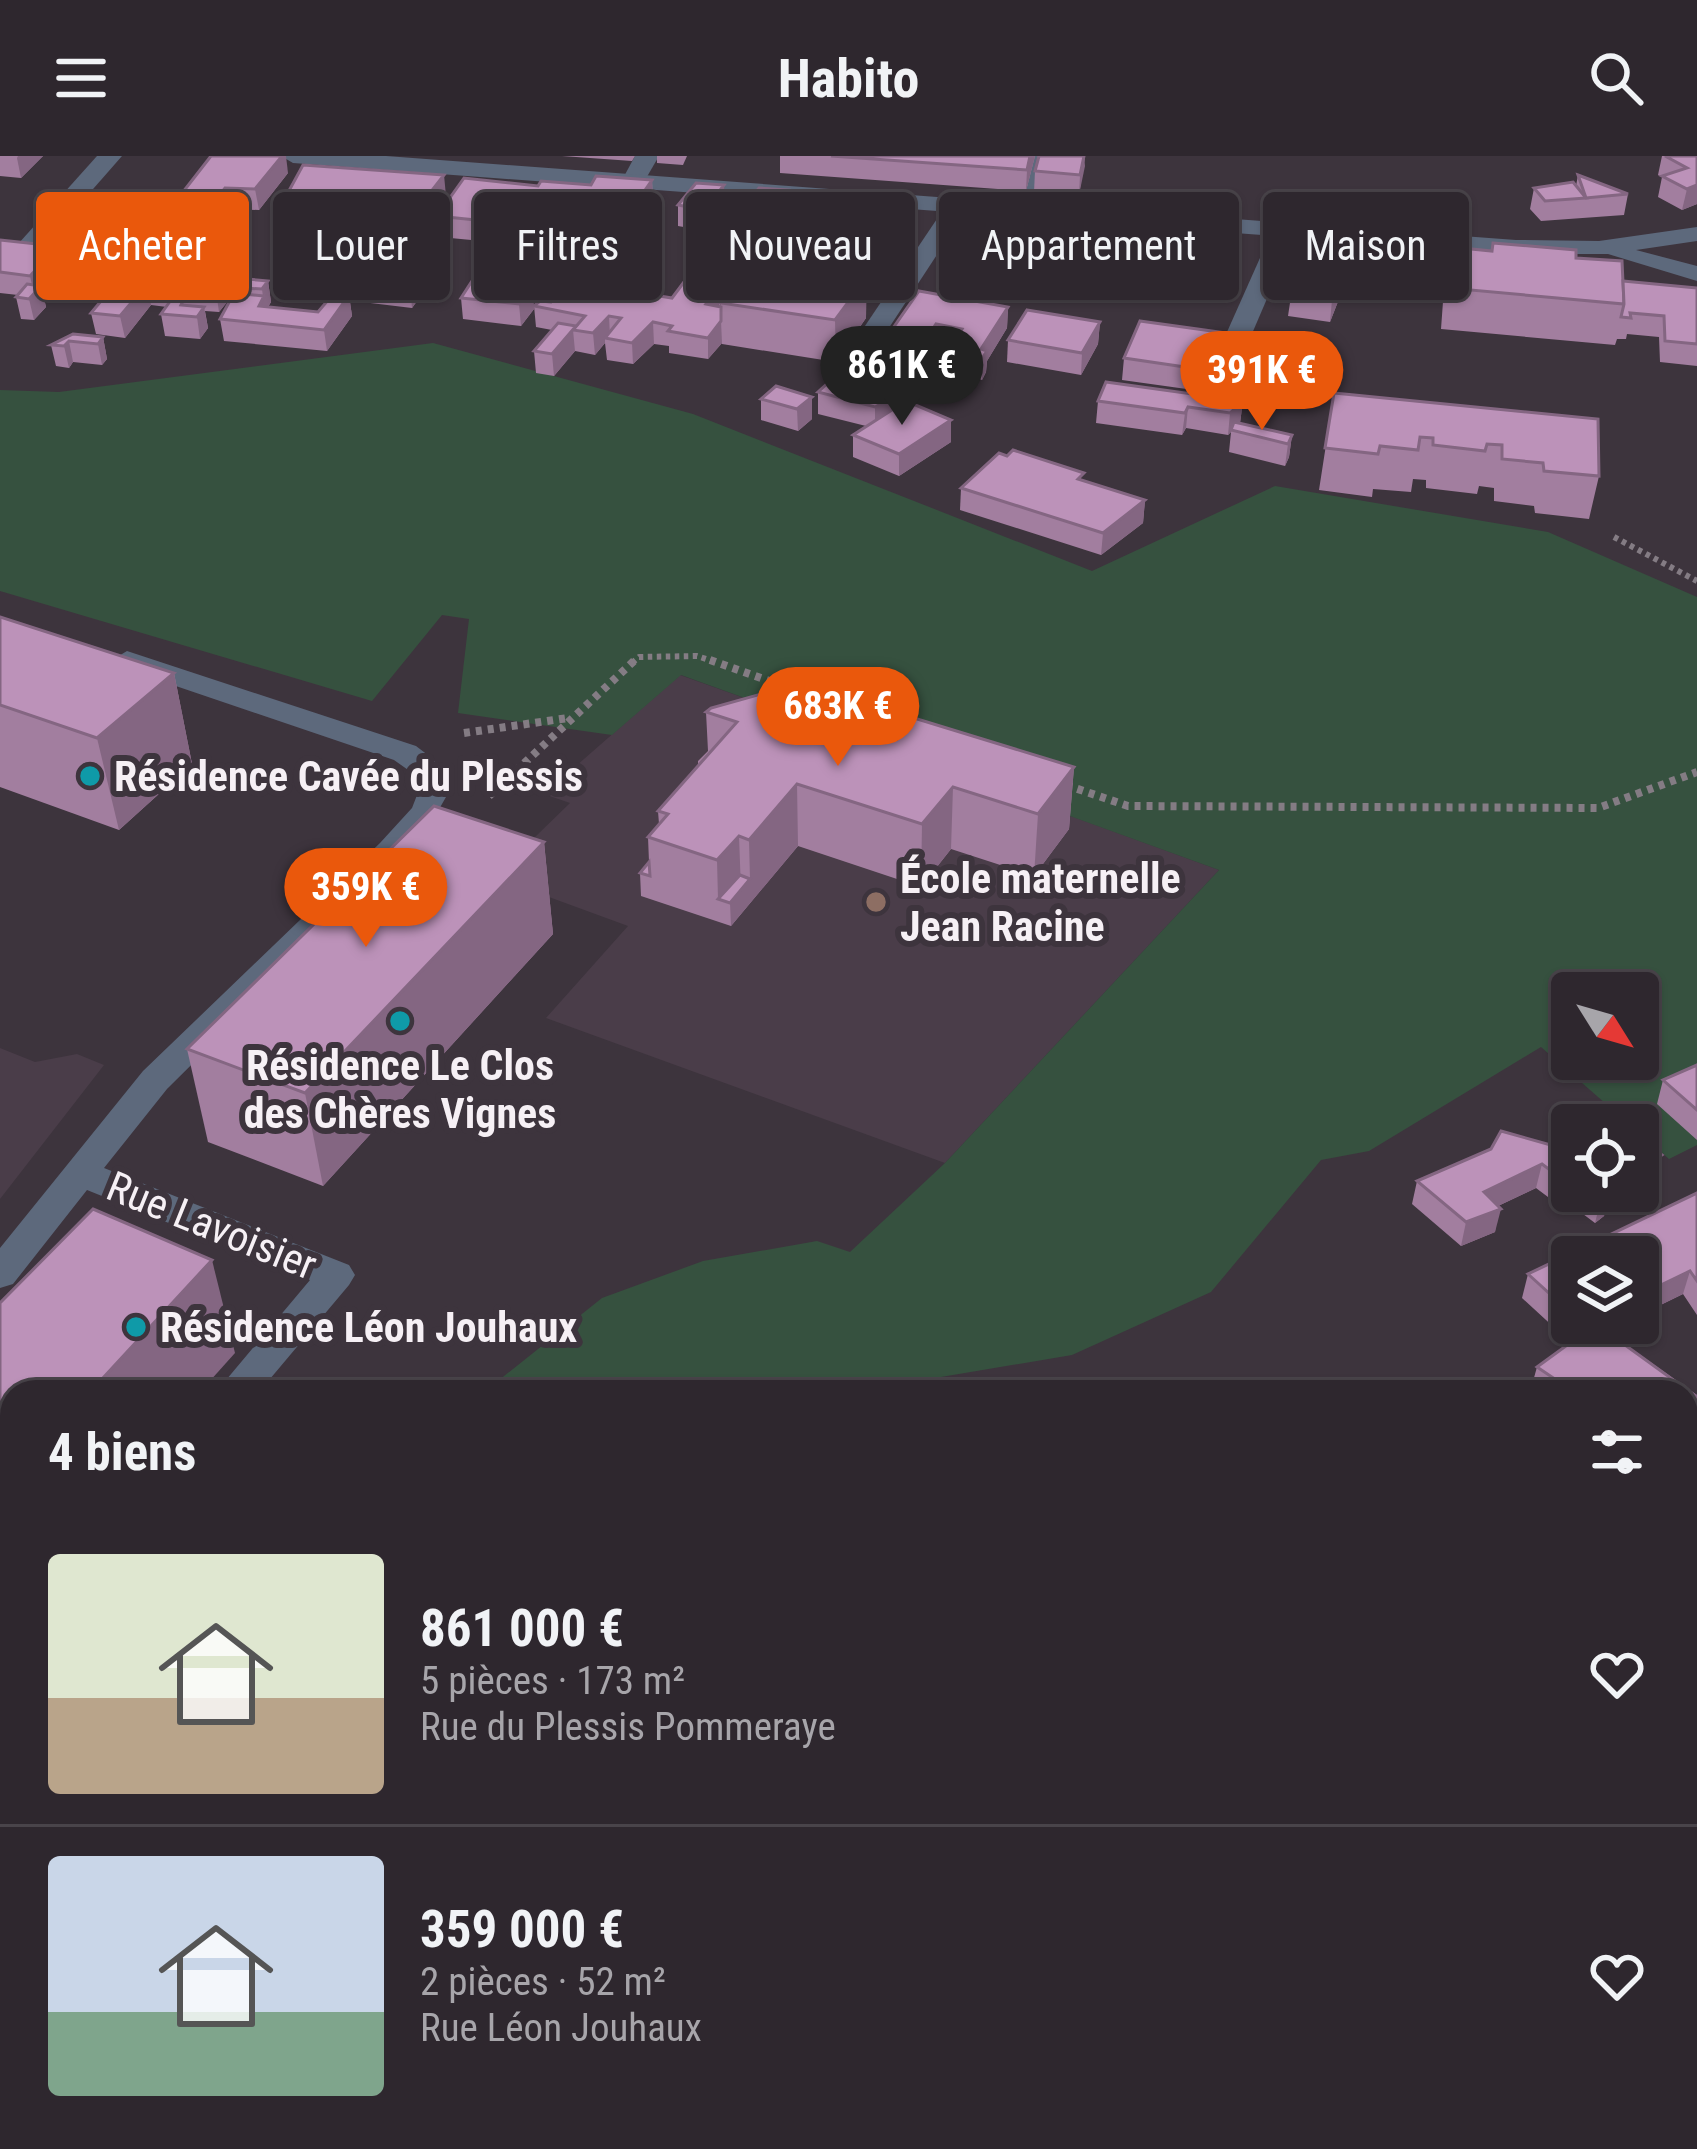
<!DOCTYPE html>
<html lang="fr">
<head>
<meta charset="utf-8">
<style>
	body { margin:0; font-family:"Roboto Condensed",sans-serif; background:#362f36; color:#f1f3f6; height:100vh; display:flex; flex-direction:column; font-size:45px; white-space:nowrap }
	* { box-sizing:border-box; margin:0 }
	p { font-size:39px; color:#a7a5aa }
	.icon { flex:none; width:66px; height:66px; fill:none; stroke:currentColor; stroke-width:2; stroke-linecap:round; stroke-linejoin:round }
	.map { position:relative; flex:1; overflow:hidden }
	.side { position:absolute; left:0px; top:1224px; width:1698px; height:771px; display:flex; flex-direction:column; background:#2e272e; border-radius:36px 36px 0 0; box-shadow:0 3px 9px #0004,0 0 0 3px #49444a }
	.side>* { flex:none }
	.guide { position:absolute; left:36px; top:36px; width:1626px; height:108px; display:flex; gap:24px }
	.needle { width:78px; rotate:127deg }
	.tools { position:absolute; left:1551px; top:816px; display:grid; gap:24px }
	.tools a { display:grid; place-items:center; width:108px; height:108px; border-radius:12px; background:#2e272e; box-shadow:0 3px 9px #0004,0 0 0 3px #49444a; font-size:60px }
	.price { position:absolute; translate:-50% -102px; padding:0 27px; border-radius:42px; background:#ea580c; color:#fff; font-size:39px; line-height:78px; filter:drop-shadow(0 3px 6px #0008) }
	.price::after { content:''; position:absolute; left:50%; top:72px; width:36px; height:27px; margin-left:-18px; background:inherit; clip-path:polygon(0 0,100% 0,50% 100%) }
	.price.current { background:#222; color:#fff }
	ul { padding:0; list-style:none }
	li { display:flex; align-items:center; gap:36px; height:300px; padding:0 48px }
	li+li { border-top:3px solid #49444a }
	li span { display:grid; place-items:center; flex:none; width:336px; height:240px; border-radius:12px; color:#555 }
	li>.icon { margin-inline-start:auto }
	span .icon { width:144px; height:144px; fill:#fffc; stroke-width:1 }
	li b { font-size:51px }
	h2 { display:flex; justify-content:space-between; align-items:center; height:144px; padding:0 48px; font-size:51px }
	.chip { padding:0 42px; border-radius:12px; background:#2e272e; box-shadow:0 3px 9px #0004,0 0 0 3px #49444a; font-size:42px; line-height:108px }
	.chip.current { background:#ea580c; color:#fff }
	header { display:flex; justify-content:space-between; align-items:center; height:156px; padding:0 48px; background:#2e272e; font-size:54px; font-weight:700 }
	.map>svg:first-child { display:block }
	.built { fill:#4a3d49 }
	.green { fill:#36513f; fill-rule:evenodd }
	.lines { fill:none; stroke-linecap:round; stroke-linejoin:round }
	.path-far1 { stroke:#847c84; stroke-width:6; stroke-dasharray:4.5 4.5; stroke-linecap:butt }
	.path { stroke:#847c84; stroke-width:8; stroke-dasharray:6 6; stroke-linecap:butt }
	.lane { fill:#5d697c; fill-rule:evenodd }
	.street { fill:#5d697c; fill-rule:evenodd }
	.wall { fill:#a27e9f }
	.shaded-wall { fill:#846682 }
	.building { fill:#bc92b9; stroke:#846682; stroke-width:3 }
	.culture-dot { fill:#0f9aa8; stroke:#3d343d; stroke-width:4.5 }
	.education-dot { fill:#8d6e63; stroke:#3d343d; stroke-width:4.5 }
	.labels { text-anchor:middle; stroke-width:12; stroke-linejoin:round; paint-order:stroke }
	.poi-label { font-size:42px; font-weight:bold; fill:#f6f0f5; stroke:#3d343d; text-anchor:start }
	.street-label { font-size:42px; fill:#f6f0f5; stroke:#3d343d }
</style>
</head>
<body>
<header><svg class="icon" aria-label="menu" viewBox="0 0 24 24"><path d="M4 6h16M4 12h16M4 18h16"/></svg>Habito<svg class="icon" aria-label="search" viewBox="0 0 24 24"><circle cx="10" cy="10" r="6"/><path d="M15 15l6 6"/></svg></header>
<div class="map">
<svg width="1697" height="1993" viewBox="0 0 1697 1993">
	<rect width="100%" height="100%" fill="#3d343d"/>
	<g class="built">
		<polygon points="680,519 882,591 1219,714 945,1007 546,862 628,770 494,721 570,647 544,638"/>
		<polygon points="0,892 35,906 77,898 104,909 0,1043"/>
	</g>
	<g class="green">
		<path d="M433 187 693 258 1092 415 1275 330 1548 376 1697 441V989L1669 1003 1638 976V969H1630L1541 891 1369 995 1321 1004 1211 1136 1072 1199 941 1221 913 1236H484L602 1142 703 1105 817 1085 850 1096 945 1007 1219 714 681 519 612 579 458 557 469 463 442 459 372 545 0 435V234L59 236ZM1572 837H1638V903H1572Z"/>
		<polygon points="12,1881 12,1983 231,1983 214,1993 0,1993 0,1892"/>
	</g>
	<g class="lines">
		<g class="path-far1">
			<polyline points="1614,381 1697,425"/>
			<polyline points="632,507 639,501 697,500 718,507"/>
		</g>
		<g class="path">
			<polyline points="710,504 792,533"/>
			<polyline points="840,550 911,575"/>
			<polyline points="464,577 568,562"/>
			<polyline points="1066,629 1128,650 1598,652 1697,616"/>
			<polyline points="489,640 635,504"/>
		</g>
		<g class="lane">
			<polygon points="97,0 122,0 37,97 19,97 19,87"/>
			<polygon points="635,0 659,0 641,31 633,33 621,26"/>
			<polygon points="1026,0 1050,0 1037,55 1025,62 1013,55"/>
			<polygon points="957,43 969,50 856,222 852,227 834,227 830,222 949,45"/>
			<polygon points="1284,68 1296,75 1245,194 1241,199 1223,199 1219,194 1272,75"/>
		</g>
		<g class="street">
			<polygon points="281,0 386,0 1516,84 1599,85 1697,71 1697,85 1636,94 1697,110 1697,125 1608,98 1516,98 293,7"/>
			<polygon points="127,495 416,590 433,603 450,634 426,676 167,933 104,1012 349,1109 355,1119 349,1129 259,1236 216,1236 310,1124 87,1034 13,1128 0,1132 0,1092 143,915 380,687 412,652 419,634 411,616 394,604 117,510 112,504"/>
			<polygon points="12,1477 12,1523 0,1527 0,1481"/>
		</g>
	</g>
	<g class="wall">
		<polygon points="0,0 43,0 21,22 0,20"/>
		<polygon points="562,0 635,0 632,5"/>
		<polygon points="657,0 687,0 683,9 657,7"/>
		<polygon points="780,0 1035,0 1026,35 780,17"/>
		<polygon points="1039,0 1085,0 1079,39 1034,36 1035,15"/>
		<polygon points="1662,0 1697,0 1697,48 1682,54 1658,41 1662,21 1658,19"/>
		<polygon points="288,17 259,54 228,53 218,65 183,62 179,41"/>
		<polygon points="1578,19 1628,38 1624,59 1541,65 1530,53 1534,32 1576,30"/>
		<polygon points="652,24 653,45 635,70 608,67 588,92 517,85 492,93 492,86 440,81 437,60 591,29"/>
		<polygon points="446,40 414,81 358,76 359,81 338,111 317,109 314,88 324,74 316,73 313,78 282,76 278,55"/>
		<polygon points="678,49 725,50 706,75 678,70"/>
		<polygon points="1006,50 1005,71 975,115 950,111 950,90"/>
		<polygon points="743,52 788,55 770,76 744,72"/>
		<polygon points="1228,67 1226,88 1213,113 1175,108 1177,87"/>
		<polygon points="1318,73 1314,99 1346,125 1330,166 1288,160 1291,140 1270,137 1273,116"/>
		<polygon points="775,79 910,96 884,136 866,134 866,162 836,206 722,188 722,187 708,203 669,197 669,190 654,188 633,208 607,204 605,187 595,199 575,195 554,220 536,217 534,195 552,174 536,171 534,150 551,146 672,142 719,132 721,151 721,147 775,108"/>
		<polygon points="0,84 74,92 79,113 64,131 47,128 42,134 46,151 34,164 21,163 16,141 18,139 0,137"/>
		<polygon points="1451,91 1576,102 1623,125 1697,132 1697,210 1660,206 1659,181 1627,178 1626,183 1617,183 1615,189 1441,173 1444,132"/>
		<polygon points="1386,97 1382,128 1358,126 1361,105"/>
		<polygon points="241,103 245,124 219,156 205,155 208,172 200,183 165,180 161,158 167,151 151,149 125,182 96,178 91,157 100,146 90,145 86,124"/>
		<polygon points="426,109 428,130 412,152 362,146 359,125"/>
		<polygon points="268,125 271,146 268,151 318,156 349,139 352,160 327,195 224,185 220,163 243,138 242,132"/>
		<polygon points="532,131 534,153 521,170 463,163 461,142"/>
		<polygon points="1008,151 1007,172 987,205 986,216 982,224 949,214 950,192 935,190 924,207 909,202 908,218 899,227 912,248 951,286 899,320 853,301 853,279 866,270 818,258 818,236 891,192 891,175"/>
		<polygon points="1100,166 1098,188 1081,219 1007,206 1008,184"/>
		<polygon points="73,178 103,181 107,203 102,209 73,206 69,212 56,210 51,189"/>
		<polygon points="1269,183 1267,204 1251,242 1122,224 1124,202"/>
		<polygon points="776,230 812,263 798,275 761,264 761,243"/>
		<polygon points="1334,237 1599,320 1589,363 1535,357 1534,350 1494,345 1494,332 1479,330 1477,338 1426,332 1426,324 1413,323 1411,336 1373,333 1372,341 1319,334"/>
		<polygon points="1098,245 1243,245 1240,267 1292,279 1289,301 1285,310 1229,296 1231,276 1228,279 1186,272 1182,279 1096,267"/>
		<polygon points="1083,325 1145,344 1143,367 1101,399 960,354 961,332"/>
		<polygon points="0,461 174,517 192,608 119,674 0,631"/>
		<polygon points="847,530 847,568 897,583 1074,611 1069,673 1034,720 951,693 921,731 798,690 731,770 641,740 640,717 649,706 648,681 659,668 658,655 698,609 698,605 708,595 706,556"/>
		<polygon points="544,686 553,778 323,1030 208,986 187,893"/>
		<polygon points="1697,909 1697,984 1657,948 1663,924"/>
		<polygon points="1572,995 1572,1035 1610,1037 1604,1060 1595,1067 1555,1037 1548,1041 1536,1032 1498,1050 1495,1076 1461,1090 1412,1048 1417,1025"/>
		<polygon points="1697,1037 1697,1159 1683,1138 1638,1160 1638,1101 1572,1101 1572,1167 1623,1167 1606,1175 1697,1239 1697,1400 1686,1390 1686,1236 1530,1236 1537,1211 1571,1187 1522,1142 1528,1118"/>
		<polygon points="994,1983 1067,1983 1075,1993 1001,1993"/>
		<polygon points="1459,1983 1686,1983 1697,1993 1620,1993 1611,1983"/>
	</g>
	<g class="shaded-wall">
		<polygon points="18,0 43,0 21,22 17,2"/>
		<polygon points="282,0 286,0 288,17 259,54 255,33"/>
		<polygon points="1030,0 1035,0 1026,35 1027,14"/>
		<polygon points="1084,0 1085,10 1079,39 1080,19"/>
		<polygon points="444,19 446,40 414,81 412,60"/>
		<polygon points="652,24 653,45 635,70 634,50"/>
		<polygon points="724,29 725,50 706,75 705,54"/>
		<polygon points="1697,29 1697,48 1682,54 1687,33"/>
		<polygon points="225,32 228,53 218,65 215,45"/>
		<polygon points="788,34 788,55 770,76 770,55"/>
		<polygon points="606,46 608,67 588,92 586,71"/>
		<polygon points="1006,50 1005,71 975,115 976,94"/>
		<polygon points="313,52 316,73 313,78 309,57"/>
		<polygon points="911,56 910,96 884,136 884,96"/>
		<polygon points="356,60 359,81 338,111 335,90"/>
		<polygon points="515,64 517,85 492,93 490,72"/>
		<polygon points="1228,67 1226,88 1213,113 1215,92"/>
		<polygon points="1318,73 1316,94 1305,119 1308,98"/>
		<polygon points="74,92 79,113 64,131 59,110"/>
		<polygon points="241,103 245,124 219,156 216,135"/>
		<polygon points="1349,104 1346,125 1330,166 1332,144"/>
		<polygon points="42,107 47,128 42,134 46,151 34,164 29,143 34,138 30,120"/>
		<polygon points="426,109 428,130 412,152 410,131"/>
		<polygon points="867,121 866,162 836,206 835,164"/>
		<polygon points="268,125 271,146 266,154 259,150 263,141 262,133"/>
		<polygon points="147,128 151,149 125,182 120,160"/>
		<polygon points="532,131 534,153 521,170 519,148"/>
		<polygon points="719,132 719,153 706,148"/>
		<polygon points="349,139 352,160 327,195 324,174"/>
		<polygon points="204,151 208,172 200,183 197,161"/>
		<polygon points="1008,151 1007,172 987,205 986,216 982,224 981,193"/>
		<polygon points="609,160 610,181 605,182 605,187 595,199 593,177"/>
		<polygon points="721,165 722,187 708,203 708,182"/>
		<polygon points="653,166 654,188 633,208 632,187"/>
		<polygon points="1100,166 1098,188 1081,219 1082,197"/>
		<polygon points="936,168 935,190 924,207 925,185"/>
		<polygon points="573,174 575,195 554,220 552,198"/>
		<polygon points="103,181 107,203 102,209 98,188"/>
		<polygon points="1269,183 1267,204 1251,242 1253,221"/>
		<polygon points="69,185 73,206 69,212 64,190"/>
		<polygon points="909,197 908,218 881,244 881,222"/>
		<polygon points="913,231 912,253 875,273 875,251"/>
		<polygon points="812,241 812,263 798,275 797,253"/>
		<polygon points="1243,245 1240,267 1228,279 1230,257"/>
		<polygon points="1188,251 1186,272 1182,279 1185,257"/>
		<polygon points="951,264 951,286 899,320 899,298"/>
		<polygon points="1292,279 1289,301 1285,310 1288,288"/>
		<polygon points="1145,344 1143,367 1101,399 1103,377"/>
		<polygon points="174,517 192,608 119,674 97,582"/>
		<polygon points="847,530 847,592 822,560"/>
		<polygon points="1074,611 1069,673 1034,720 1038,658"/>
		<polygon points="797,628 798,690 731,770 730,747 718,743 717,704 739,680 741,734 750,723 749,684"/>
		<polygon points="953,631 951,693 921,731 922,668"/>
		<polygon points="544,686 553,778 323,1030 305,937"/>
		<polygon points="1662,999 1655,1023 1638,1033 1639,1014"/>
		<polygon points="1542,1008 1536,1032 1479,1059 1484,1036"/>
		<polygon points="1561,1013 1555,1037 1548,1041 1554,1017"/>
		<polygon points="1610,1037 1604,1060 1595,1067 1601,1043"/>
		<polygon points="1501,1053 1495,1076 1461,1090 1466,1066"/>
		<polygon points="212,1104 235,1197 200,1236 90,1236"/>
		<polygon points="1690,1115 1683,1138 1638,1160 1638,1140"/>
		<polygon points="1581,1167 1623,1167 1575,1190"/>
		<polygon points="12,1320 12,1447 0,1460 0,1333"/>
		<polygon points="1697,1567 1697,1599 1686,1606 1686,1574"/>
		<polygon points="1607,1983 1611,1983 1606,1993 1595,1993"/>
	</g>
	<g class="building">
		<polygon points="211,0 282,0 255,33 225,32 215,45 179,41"/>
		<polygon points="831,0 1030,0 1027,14"/>
		<polygon points="1039,0 1084,0 1080,19 1035,15"/>
		<polygon points="1665,0 1697,0 1697,29 1687,33 1662,20 1687,12"/>
		<polygon points="303,9 444,19 412,60 313,52 309,57 278,55"/>
		<polygon points="1578,19 1628,38 1586,42"/>
		<polygon points="596,20 652,24 634,50 606,46 586,71 515,64 490,72 495,66 437,60 464,22 538,30 541,25 591,29"/>
		<polygon points="1573,26 1586,42 1545,45 1534,32"/>
		<polygon points="696,27 724,29 705,54 678,49"/>
		<polygon points="759,32 788,34 770,55 743,52"/>
		<polygon points="801,40 911,56 884,96 775,79"/>
		<polygon points="978,48 1006,50 976,94 950,90"/>
		<polygon points="335,59 356,60 335,90 314,88"/>
		<polygon points="1190,64 1228,67 1215,92 1177,87"/>
		<polygon points="1289,72 1318,73 1308,98 1349,104 1332,144 1291,138 1299,119 1273,116"/>
		<polygon points="0,84 74,92 59,110 42,107 30,120 0,116"/>
		<polygon points="1493,87 1576,94 1576,102 1622,105 1624,148 1448,132 1451,91 1492,95"/>
		<polygon points="111,95 241,103 216,135 147,128 120,160 91,157 116,127 86,124"/>
		<polygon points="1363,95 1386,97 1385,107 1361,105"/>
		<polygon points="376,103 426,109 410,131 359,125"/>
		<polygon points="754,104 867,121 835,164 721,147"/>
		<polygon points="474,122 532,131 519,148 461,142"/>
		<polygon points="247,123 268,125 262,133 242,132"/>
		<polygon points="570,125 672,142 684,126 719,132 706,148 721,151 721,165 708,182 668,175 672,170 653,166 632,187 605,182 621,162 609,160 593,177 573,174 585,160 534,150 540,145 551,146"/>
		<polygon points="1623,125 1697,132 1697,188 1665,185 1664,160 1630,157 1631,162 1621,161 1624,148"/>
		<polygon points="27,128 41,130 29,143 16,141"/>
		<polygon points="919,135 1008,151 981,193 987,195 982,202 950,192 962,173 936,168 925,185 891,175"/>
		<polygon points="234,137 264,140 259,150 318,156 334,137 349,139 324,174 220,163"/>
		<polygon points="171,144 183,145 181,149 204,151 197,161 161,158"/>
		<polygon points="1027,154 1100,166 1082,197 1008,184"/>
		<polygon points="1140,165 1269,183 1253,221 1124,202"/>
		<polygon points="558,167 576,170 552,198 534,195"/>
		<polygon points="73,178 103,181 98,188 69,185 64,190 51,189"/>
		<polygon points="872,187 909,197 881,222 913,231 875,251 818,236"/>
		<polygon points="1106,226 1243,245 1230,257 1188,251 1185,257 1098,245"/>
		<polygon points="776,230 812,241 797,253 761,243"/>
		<polygon points="1334,237 1598,263 1599,320 1544,315 1543,307 1502,303 1502,289 1487,288 1485,295 1433,289 1433,282 1420,281 1418,294 1380,290 1378,298 1325,292"/>
		<polygon points="906,245 951,264 899,298 853,279"/>
		<polygon points="1234,266 1292,279 1288,288 1231,274"/>
		<polygon points="1013,294 1084,317 1078,323 1145,344 1103,377 961,332 999,297 1007,300"/>
		<polygon points="0,461 174,517 97,582 0,549"/>
		<polygon points="819,522 847,530 822,560 897,583 914,562 1074,611 1038,658 953,631 922,668 797,628 749,684 739,680 717,704 648,681 668,658 658,655 737,566 706,556 711,552"/>
		<polygon points="434,650 544,686 305,937 187,893"/>
		<polygon points="649,706 650,720 640,717"/>
		<polygon points="740,719 750,723 730,747 718,743"/>
		<polygon points="1697,909 1697,954 1663,924"/>
		<polygon points="1501,975 1572,995 1572,1022 1561,1013 1554,1017 1542,1008 1484,1036 1501,1053 1466,1066 1417,1025 1491,993"/>
		<polygon points="1638,980 1662,999 1639,1014 1638,1013"/>
		<polygon points="1590,1035 1608,1035 1610,1037 1601,1043"/>
		<polygon points="1697,1037 1697,1125 1690,1115 1638,1140 1638,1101 1572,1101 1572,1158 1528,1118"/>
		<polygon points="93,1053 212,1104 90,1236 12,1236 12,1320 0,1333 0,1147"/>
		<polygon points="1596,1168 1697,1241 1697,1319 1686,1312 1686,1236 1574,1236 1537,1211"/>
		<polygon points="1686,1444 1697,1454 1697,1567 1686,1574"/>
		<polygon points="1686,1890 1691,1896 1697,1891 1697,1993 1649,1993 1639,1983 1686,1983"/>
		<polygon points="598,1983 680,1983 689,1993 586,1993"/>
		<polygon points="1027,1983 1067,1983 1075,1993 1034,1993"/>
		<polygon points="1459,1983 1607,1983 1595,1993 1446,1993"/>
	</g>
	<g class="culture-dot">
		<circle cx="90" cy="620" r="12"/>
		<circle cx="400" cy="865" r="12"/>
		<circle cx="136" cy="1171" r="12"/>
	</g>
	<circle class="education-dot" cx="876" cy="746" r="12"/>
	<g class="labels">
		<g class="poi-label">
			<text x="114" y="635">Résidence Cavée du Plessis</text>
			<text x="900" y="737">École maternelle<tspan x="900" dy="48">Jean Racine</tspan></text>
			<text x="400" y="924" text-anchor="middle">Résidence Le Clos<tspan x="400" dy="48">des Chères Vignes</tspan></text>
			<text x="160" y="1186">Résidence Léon Jouhaux</text>
		</g>
		<g class="street-label">
			<text transform="translate(212 1069) rotate(22)" y="15">Rue Lavoisier</text>
		</g>
	</g>
</svg>
<div class="tools">
<a><svg class="needle" viewBox="-14 -14 28 28"><path d="M0-13l5 13h-10z" fill="#e53935"/><path d="M0 13l5-13h-10z" fill="#a7a5aa"/></svg></a>
<a><svg class="icon" aria-label="locate" viewBox="0 0 24 24"><circle cx="12" cy="12" r="6"/><path d="M12 2v4M12 18v4M2 12h4M18 12h4"/></svg></a>
<a><svg class="icon" aria-label="layers" viewBox="0 0 24 24"><path d="M12 4l9 5-9 5-9-5zM3 14l9 5 9-5"/></svg></a>
</div>
<b class="price current" style="left:902px;top:272px">861K €</b>
<b class="price" style="left:1262px;top:277px">391K €</b>
<b class="price" style="left:838px;top:613px">683K €</b>
<b class="price" style="left:366px;top:794px">359K €</b>
<div class="guide">
<a class="chip current">Acheter</a>
<a class="chip">Louer</a>
<a class="chip">Filtres</a>
<a class="chip">Nouveau</a>
<a class="chip">Appartement</a>
<a class="chip">Maison</a>
</div>
<section class="side">
<h2>4 biens<svg class="icon" aria-label="filters" viewBox="0 0 24 24"><path d="M4 7h16M4 17h16"/><circle cx="9" cy="7" r="2"/><circle cx="15" cy="17" r="2"/></svg></h2>
<ul>
<li><span style="background:linear-gradient(#dfe7d0 60%,#b9a48a 0)"><svg class="icon" aria-label="home" viewBox="0 0 24 24"><path d="M3 11l9-7 9 7M6 9v11h12V9"/></svg></span><div><b>861 000 €</b><p>5 pièces · 173 m²</p><p>Rue du Plessis Pommeraye</p></div><svg class="icon" aria-label="heart" viewBox="0 0 24 24"><path d="M12 20l-8-8c-3-5 5-10 8-4 3-6 11-1 8 4z"/></svg></li>
<li><span style="background:linear-gradient(#c9d6e8 65%,#7fa58c 0)"><svg class="icon" aria-label="home" viewBox="0 0 24 24"><path d="M3 11l9-7 9 7M6 9v11h12V9"/></svg></span><div><b>359 000 €</b><p>2 pièces · 52 m²</p><p>Rue Léon Jouhaux</p></div><svg class="icon" aria-label="heart" viewBox="0 0 24 24"><path d="M12 20l-8-8c-3-5 5-10 8-4 3-6 11-1 8 4z"/></svg></li>
</ul>
</section>
</div>
</body>
</html>
